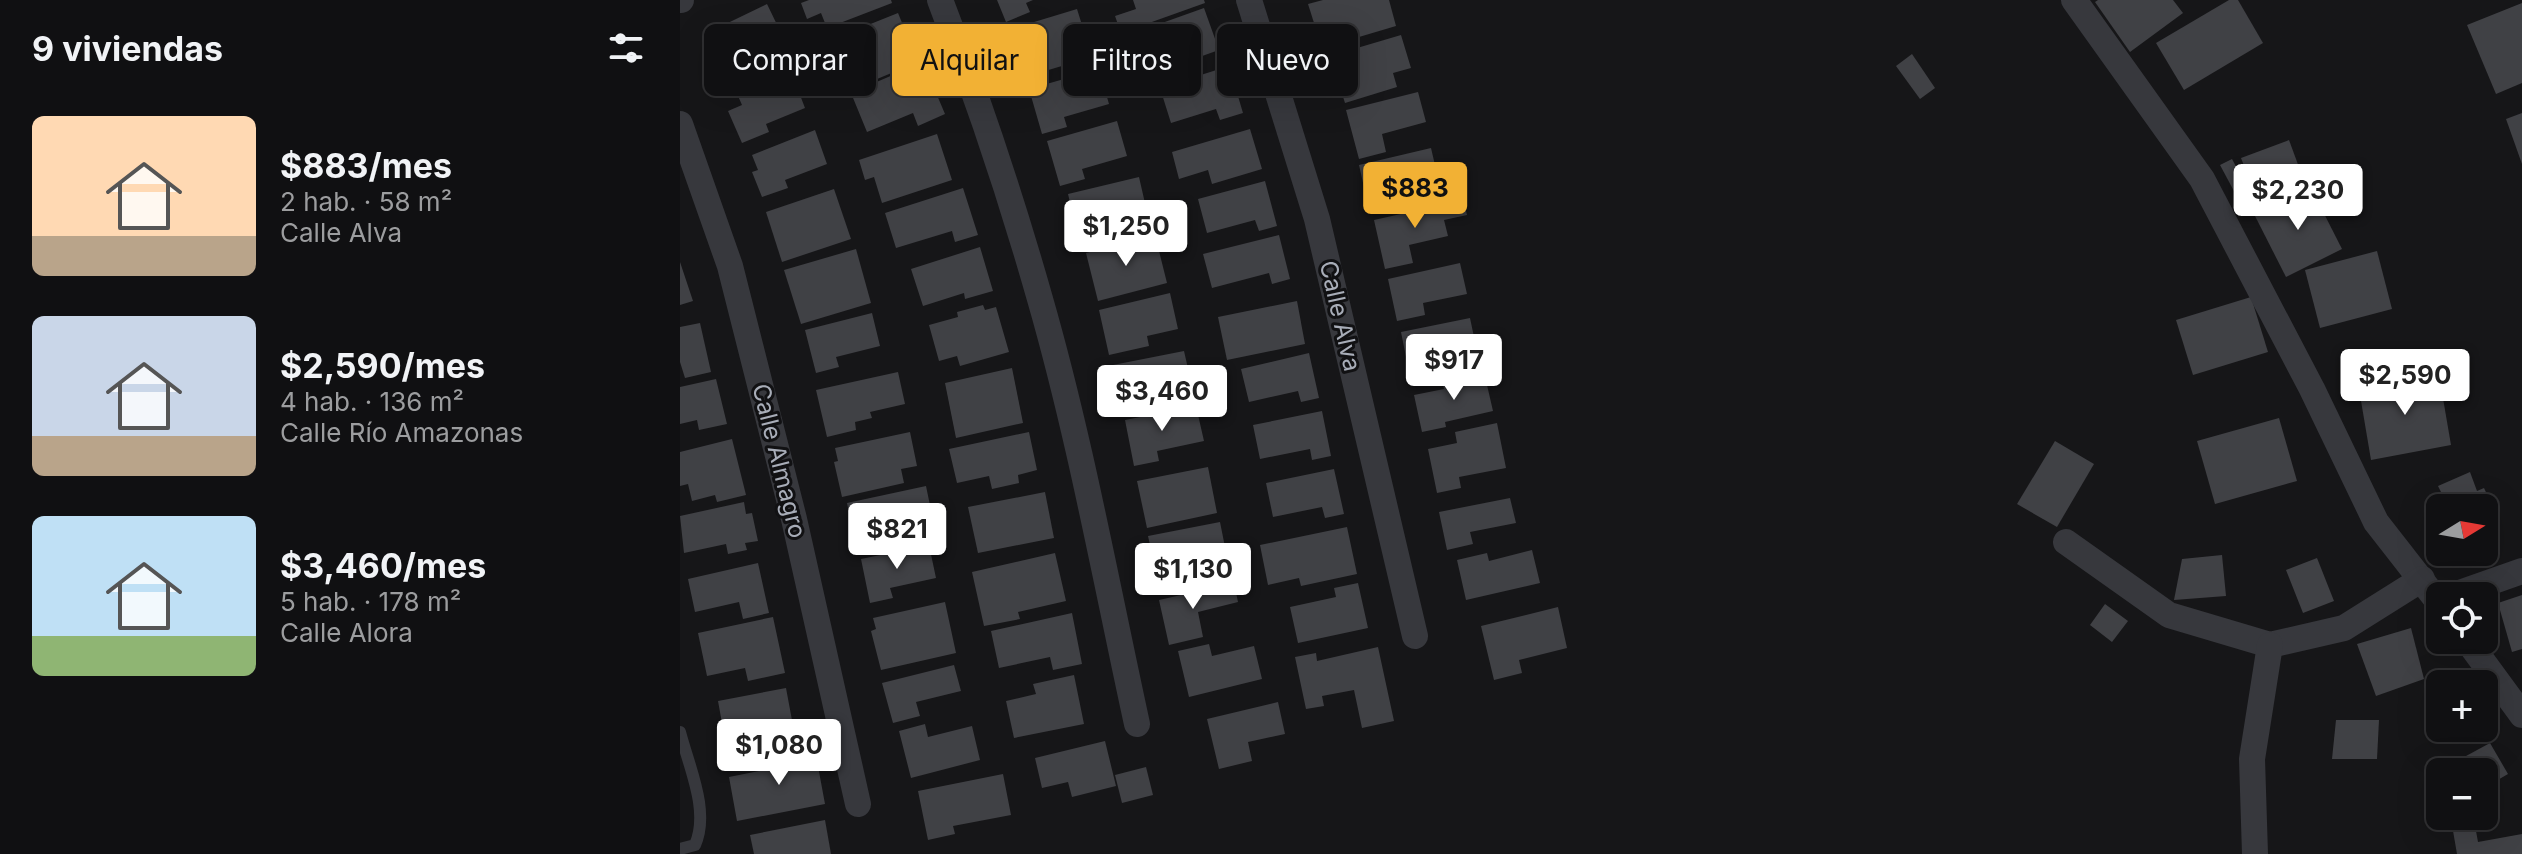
<!DOCTYPE html>
<html lang="es">
<head>
<meta charset="utf-8">
<style>
	body { margin:0; font-family:Inter,sans-serif; background:#19191b; color:#f1f3f6; height:100vh; display:flex; flex-direction:column; font-size:30px; white-space:nowrap }
	* { box-sizing:border-box; margin:0 }
	p { font-size:26px; color:#9c9d9f }
	.icon { flex:none; width:44px; height:44px; fill:none; stroke:currentColor; stroke-width:2; stroke-linecap:round; stroke-linejoin:round }
	.map { position:relative; flex:1; overflow:hidden }
	.sheet { display:flex; flex-direction:column; background:#101012; width:680px }
	.sheet>* { flex:none }
	.banner { position:absolute; left:24px; top:24px; width:760px; height:72px; display:flex; gap:16px }
	.needle { width:52px; rotate:79deg }
	.controls { position:absolute; left:1746px; top:494px; display:grid; gap:16px }
	.controls a { display:grid; place-items:center; width:72px; height:72px; border-radius:12px; background:#101012; box-shadow:0 8px 32px #0002,0 0 0 2px #303032; font-size:40px }
	.price { position:absolute; translate:-50% -68px; padding:0 18px; border-radius:8px; background:#fff; color:#222; font-size:26px; line-height:52px; filter:drop-shadow(0 2px 4px #0008) }
	.price::after { content:''; position:absolute; left:50%; top:48px; width:24px; height:18px; margin-left:-12px; background:inherit; clip-path:polygon(0 0,100% 0,50% 100%) }
	.price.on { background:#f2b134; color:#111 }
	ul { padding:0; list-style:none }
	li { display:flex; align-items:center; gap:24px; height:200px; padding:0 32px }
	li span { display:grid; place-items:center; flex:none; width:224px; height:160px; border-radius:12px; color:#555 }
	li>.icon { margin-inline-start:auto }
	span .icon { width:96px; height:96px; fill:#fffc; stroke-width:1 }
	li b { font-size:34px }
	h2 { display:flex; justify-content:space-between; align-items:center; height:96px; padding:0 32px; font-size:34px }
	.tag { padding:0 28px; border-radius:12px; background:#101012; box-shadow:0 8px 32px #0002,0 0 0 2px #303032; font-size:28px; line-height:72px }
	.tag.on { background:#f2b134; color:#111 }
	main { display:flex; flex:1; min-height:0 }
	.map>svg:first-child { display:block }
	.building { fill:#404145 }
	.lines { fill:none; stroke-linecap:round; stroke-linejoin:round }
	.service { stroke:#37383d; stroke-width:12 }
	.minor { stroke:#37383d; stroke-width:26 }
	.labels { text-anchor:middle; stroke-width:6; stroke-linejoin:round; paint-order:stroke }
	.street-label { font-size:24px; fill:#a8adb8; stroke:#111113 }
</style>
</head>
<body>
<main>
<section class="sheet">
<h2>9 viviendas<svg class="icon" aria-label="filters" viewBox="0 0 24 24"><path d="M4 7h16M4 17h16"/><circle cx="9" cy="7" r="2"/><circle cx="15" cy="17" r="2"/></svg></h2>
<ul>
<li><span style="background:linear-gradient(#ffd9b3 75%,#b9a48a 0)"><svg class="icon" aria-label="home" viewBox="0 0 24 24"><path d="M3 11l9-7 9 7M6 9v11h12V9"/></svg></span><div><b>$883/mes</b><p>2 hab. · 58 m²</p><p>Calle Alva</p></div></li>
<li><span style="background:linear-gradient(#c9d6e8 75%,#b9a48a 0)"><svg class="icon" aria-label="home" viewBox="0 0 24 24"><path d="M3 11l9-7 9 7M6 9v11h12V9"/></svg></span><div><b>$2,590/mes</b><p>4 hab. · 136 m²</p><p>Calle Río Amazonas</p></div></li>
<li><span style="background:linear-gradient(#bfe0f5 75%,#8fb573 0)"><svg class="icon" aria-label="home" viewBox="0 0 24 24"><path d="M3 11l9-7 9 7M6 9v11h12V9"/></svg></span><div><b>$3,460/mes</b><p>5 hab. · 178 m²</p><p>Calle Alora</p></div></li>
</ul>
</section>
<div class="map">
<svg width="1842" height="854" viewBox="0 0 1842 854">
	<rect width="100%" height="100%" fill="#161618"/>
	<g class="building">
		<polygon points="129,0 211,0 212,3 147,28 141,13 127,19 121,3"/>
		<polygon points="317,0 353,0 346,3 350,12 326,22"/>
		<polygon points="453,0 524,0 525,3 441,33 435,16 456,9"/>
		<polygon points="643,0 709,0 716,26 642,48 628,4"/>
		<polygon points="1418,0 1493,0 1503,13 1450,52 1415,2"/>
		<polygon points="1549,0 1558,0 1583,43 1504,90 1476,43"/>
		<polygon points="1842,3 1842,83 1816,94 1787,25"/>
		<polygon points="87,4 103,37 59,59 51,42 33,50 25,34"/>
		<polygon points="524,8 539,50 469,75 454,33"/>
		<polygon points="397,9 412,57 345,77 331,29"/>
		<polygon points="218,13 238,62 173,89 153,39"/>
		<polygon points="721,35 731,68 713,73 717,87 665,103 650,56"/>
		<polygon points="1232,54 1255,88 1240,99 1216,66"/>
		<polygon points="243,62 265,114 238,126 233,113 187,132 171,93"/>
		<polygon points="549,66 563,113 540,120 536,109 491,123 480,88"/>
		<polygon points="419,69 429,104 384,117 387,127 362,134 349,89"/>
		<polygon points="112,74 125,108 86,124 89,132 62,143 48,111 62,105 58,96"/>
		<polygon points="738,92 746,122 702,134 706,152 679,159 666,110"/>
		<polygon points="1842,113 1842,164 1826,119"/>
		<polygon points="437,121 447,156 402,169 405,179 380,186 367,141"/>
		<polygon points="570,129 582,169 532,184 528,170 499,179 492,152"/>
		<polygon points="135,130 147,164 105,180 108,188 82,197 72,172 78,170 72,155"/>
		<polygon points="257,134 272,180 202,203 194,177 185,180 179,160"/>
		<polygon points="1609,140 1627,189 1580,207 1561,158"/>
		<polygon points="751,148 758,178 714,189 718,207 690,214 679,165"/>
		<polygon points="1552,159 1567,187 1555,193 1540,165"/>
		<polygon points="459,177 467,212 422,223 425,238 400,244 388,194"/>
		<polygon points="585,181 597,226 579,231 575,220 527,233 518,199"/>
		<polygon points="283,188 298,235 275,242 272,231 216,248 205,213"/>
		<polygon points="1631,188 1662,249 1606,277 1575,216"/>
		<polygon points="154,189 171,239 102,262 86,212"/>
		<polygon points="782,194 787,215 764,220 768,236 729,245 733,263 705,269 694,220 761,205 760,199"/>
		<polygon points="475,235 487,283 418,301 406,253"/>
		<polygon points="599,235 610,279 592,284 589,273 532,288 523,254"/>
		<polygon points="300,247 313,291 285,299 284,293 243,306 231,269"/>
		<polygon points="176,249 191,303 121,324 104,270"/>
		<polygon points="1697,251 1712,309 1640,328 1625,270"/>
		<polygon points="0,262 13,301 0,305"/>
		<polygon points="780,263 787,294 743,303 745,315 717,321 708,279"/>
		<polygon points="490,293 498,329 467,336 469,346 429,355 419,310"/>
		<polygon points="1571,297 1588,352 1513,375 1496,320"/>
		<polygon points="617,301 625,344 547,360 538,317"/>
		<polygon points="303,305 305,310 316,307 329,352 280,366 277,356 259,361 249,325 278,317 277,312"/>
		<polygon points="192,313 200,346 156,357 159,367 136,373 125,330"/>
		<polygon points="790,318 798,356 755,364 757,377 731,382 721,332"/>
		<polygon points="20,323 31,372 5,378 0,362 0,327"/>
		<polygon points="504,351 512,386 465,396 467,405 442,411 433,365"/>
		<polygon points="629,353 639,398 621,402 618,391 569,402 561,369"/>
		<polygon points="332,368 343,423 276,438 265,383"/>
		<polygon points="218,372 225,404 190,412 192,418 175,422 176,430 147,437 136,390"/>
		<polygon points="804,372 813,411 765,422 766,427 742,432 734,395 764,389 762,381"/>
		<polygon points="1759,375 1771,445 1691,460 1679,389"/>
		<polygon points="36,379 47,424 19,430 17,420 0,424 0,387"/>
		<polygon points="516,406 524,441 477,451 479,461 454,466 445,420"/>
		<polygon points="642,411 651,456 632,460 630,449 580,459 573,425"/>
		<polygon points="1599,418 1617,481 1535,504 1517,441"/>
		<polygon points="817,423 826,468 779,477 781,488 757,493 748,449 777,443 775,432"/>
		<polygon points="230,432 237,466 221,469 224,483 162,497 154,462 158,461 155,448"/>
		<polygon points="349,432 357,470 338,475 339,483 312,489 309,476 277,483 269,449"/>
		<polygon points="52,439 66,495 37,502 35,495 12,501 8,484 0,486 0,452"/>
		<polygon points="1375,441 1414,464 1377,527 1337,504"/>
		<polygon points="528,467 537,513 467,528 457,481"/>
		<polygon points="654,469 664,514 645,518 642,507 593,517 586,483"/>
		<polygon points="1790,472 1797,491 1804,488 1813,507 1804,515 1804,508 1769,508 1758,486"/>
		<polygon points="246,486 252,515 216,524 219,537 176,547 167,503"/>
		<polygon points="365,492 374,538 298,553 288,507"/>
		<polygon points="830,498 836,523 790,532 793,544 767,550 759,512"/>
		<polygon points="64,502 66,514 72,513 78,541 65,543 67,550 48,554 46,544 4,553 0,516"/>
		<polygon points="540,522 547,557 501,567 503,577 478,582 468,536"/>
		<polygon points="667,527 677,574 621,586 619,578 588,585 580,545"/>
		<polygon points="249,545 256,578 210,588 213,598 190,603 181,559"/>
		<polygon points="852,550 860,583 786,600 777,560 807,553 809,561"/>
		<polygon points="375,553 386,601 338,612 340,619 304,626 292,572"/>
		<polygon points="1542,555 1546,596 1494,600 1502,559"/>
		<polygon points="1637,558 1654,601 1623,613 1606,570"/>
		<polygon points="78,563 89,613 63,619 59,602 15,612 8,579"/>
		<polygon points="554,583 558,602 518,612 523,637 489,645 479,600"/>
		<polygon points="678,583 688,628 618,643 610,607 656,597 654,588"/>
		<polygon points="1842,595 1842,649 1832,652 1818,603"/>
		<polygon points="265,602 276,653 201,670 191,631 196,629 193,618"/>
		<polygon points="1425,604 1448,621 1432,642 1410,625"/>
		<polygon points="878,607 887,648 839,660 842,673 814,680 801,626"/>
		<polygon points="392,613 402,664 373,670 370,657 319,668 311,631"/>
		<polygon points="93,617 105,673 68,681 65,668 27,676 18,633"/>
		<polygon points="1731,628 1744,679 1696,696 1677,644"/>
		<polygon points="529,644 532,656 574,646 582,679 509,697 498,651"/>
		<polygon points="698,647 714,721 682,728 674,690 642,696 644,706 626,709 615,657 636,653 637,661"/>
		<polygon points="274,665 281,691 236,702 240,716 213,723 202,683"/>
		<polygon points="394,675 404,724 334,738 326,701 356,694 353,684"/>
		<polygon points="106,688 114,731 90,736 87,725 44,734 38,701"/>
		<polygon points="598,702 605,734 568,742 572,761 539,769 527,719"/>
		<polygon points="1656,720 1699,720 1697,759 1652,759"/>
		<polygon points="245,724 248,737 292,726 300,760 231,778 219,731"/>
		<polygon points="425,741 436,786 392,797 388,782 362,788 355,758"/>
		<polygon points="1810,743 1828,774 1804,788 1804,772 1766,772 1764,768"/>
		<polygon points="135,750 145,804 57,821 49,777 89,769 87,760"/>
		<polygon points="466,767 473,795 442,803 435,775"/>
		<polygon points="323,774 331,815 273,826 275,834 248,840 238,791"/>
		<polygon points="145,820 151,854 74,854 70,835"/>
		<polygon points="1794,820 1798,842 1842,834 1842,854 1777,854 1772,825"/>
	</g>
	<g class="lines">
		<path class="service" d="M0 732C9 767 30 811 15 845L0 849"/>
		<g class="minor">
			<polyline points="0,0 1,0"/>
			<path d="M260 0C298 98 331 197 360 299 400 438 426 582 457 724"/>
			<polyline points="569,0 637,219 735,636"/>
			<polyline points="1394,0 1522,179 1632,389 1696,522 1760,604"/>
			<polyline points="0,124 50,266 114,519 178,804"/>
			<polyline points="1386,542 1489,615 1590,645 1664,628 1742,579"/>
			<polyline points="1771,596 1842,571"/>
			<polyline points="1787,640 1842,715"/>
			<polyline points="1575,854 1572,759 1590,645"/>
		</g>
	</g>
	<g class="labels">
		<g class="street-label">
			<text transform="translate(660 316) rotate(77)" y="8">Calle Alva</text>
			<text transform="translate(99 461) rotate(76)" y="8">Calle Almagro</text>
		</g>
	</g>
</svg>
<div class="controls">
<a><svg class="needle" viewBox="-14 -14 28 28"><path d="M0-13l5 13h-10z" fill="#e53935"/><path d="M0 13l5-13h-10z" fill="#9c9d9f"/></svg></a>
<a><svg class="icon" aria-label="locate" viewBox="0 0 24 24"><circle cx="12" cy="12" r="6"/><path d="M12 2v4M12 18v4M2 12h4M18 12h4"/></svg></a>
<a>+</a>
<a>−</a>
</div>
<b class="price on" style="left:735px;top:230px">$883</b>
<b class="price" style="left:1618px;top:232px">$2,230</b>
<b class="price" style="left:446px;top:268px">$1,250</b>
<b class="price" style="left:774px;top:402px">$917</b>
<b class="price" style="left:1725px;top:417px">$2,590</b>
<b class="price" style="left:482px;top:433px">$3,460</b>
<b class="price" style="left:217px;top:571px">$821</b>
<b class="price" style="left:513px;top:611px">$1,130</b>
<b class="price" style="left:99px;top:787px">$1,080</b>
<div class="banner">
<a class="tag">Comprar</a>
<a class="tag on">Alquilar</a>
<a class="tag">Filtros</a>
<a class="tag">Nuevo</a>
</div>
</div>
</main>
</body>
</html>
